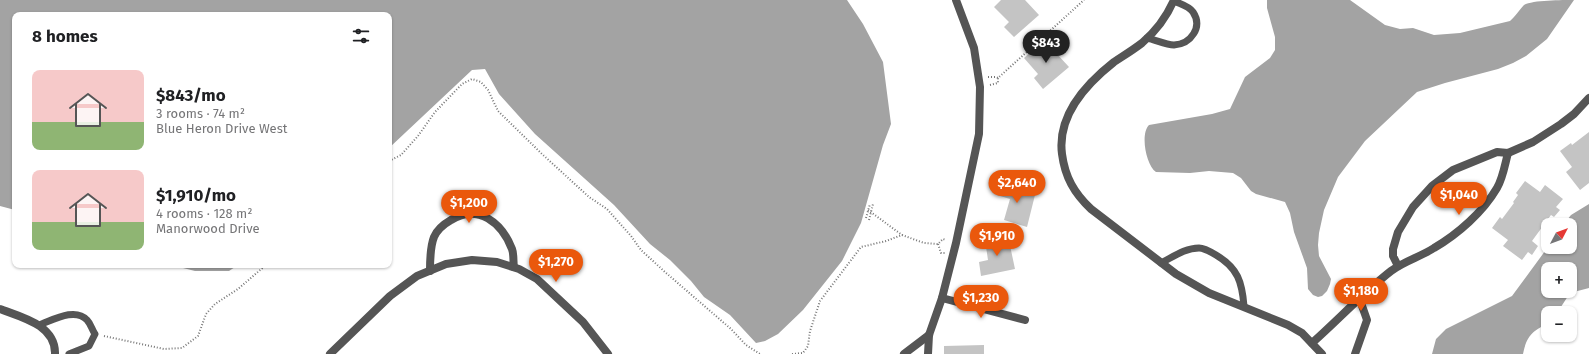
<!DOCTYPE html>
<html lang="en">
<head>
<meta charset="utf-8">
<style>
	body { margin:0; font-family:"Fira Sans",sans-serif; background:#f6f6f6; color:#202124; height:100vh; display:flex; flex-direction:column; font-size:15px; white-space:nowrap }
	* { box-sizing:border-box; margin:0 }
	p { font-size:13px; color:#757577 }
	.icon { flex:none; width:22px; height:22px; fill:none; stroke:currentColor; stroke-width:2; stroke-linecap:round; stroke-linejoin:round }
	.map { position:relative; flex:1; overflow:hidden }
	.sheet { position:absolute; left:12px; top:12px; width:380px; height:256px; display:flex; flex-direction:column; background:#fff; border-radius:8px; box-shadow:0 1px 3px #0004 }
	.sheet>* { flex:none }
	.needle { width:26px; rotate:49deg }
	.fabs { position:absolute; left:1541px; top:218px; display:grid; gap:8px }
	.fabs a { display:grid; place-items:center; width:36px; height:36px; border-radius:8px; background:#fff; box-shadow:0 1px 3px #0004; font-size:20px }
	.price { position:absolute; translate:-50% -34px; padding:0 9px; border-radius:14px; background:#ea580c; color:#fff; font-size:13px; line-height:26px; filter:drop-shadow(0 1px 2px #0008) }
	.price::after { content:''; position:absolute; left:50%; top:24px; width:12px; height:9px; margin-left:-6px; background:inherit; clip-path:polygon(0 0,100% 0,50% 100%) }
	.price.on { background:#222; color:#fff }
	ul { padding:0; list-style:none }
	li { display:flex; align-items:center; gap:12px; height:100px; padding:0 20px }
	li span { display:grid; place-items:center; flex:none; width:112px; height:80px; border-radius:8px; color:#555 }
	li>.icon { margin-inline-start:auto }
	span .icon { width:48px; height:48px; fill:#fffc; stroke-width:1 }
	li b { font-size:17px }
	h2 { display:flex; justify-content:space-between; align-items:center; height:48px; padding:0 20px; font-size:17px }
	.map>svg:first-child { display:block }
	.water { fill:#a3a3a3; fill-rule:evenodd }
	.building { fill:#c4c4c4 }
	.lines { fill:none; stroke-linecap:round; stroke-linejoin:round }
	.path { stroke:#777; stroke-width:2; stroke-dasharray:1 2; stroke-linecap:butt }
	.lane { stroke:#555; stroke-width:7 }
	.street { stroke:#555; stroke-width:8 }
</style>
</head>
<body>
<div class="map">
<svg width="1589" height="354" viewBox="0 0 1589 354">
	<rect width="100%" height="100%" fill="#fff"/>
	<g class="water">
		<polygon points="0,0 847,0 863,24 883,62 891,124 883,145 861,223 842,261 803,310 778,334 765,341 756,343 730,315 704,297 691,281 670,260 650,244 614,205 535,134 499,94 485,69 472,70 389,148 389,15 15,15 15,210 0,206"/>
		<path d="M1267 0H1350L1385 25 1400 29 1413 28 1434 35 1460 33 1510 21C1516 16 1519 10 1524 5 1533 0 1562 0 1574 0L1547 39 1526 56 1513 63 1498 69 1445 83 1417 92 1365 141 1338 177 1324 210 1319 233 1318 245 1319 256 1331 279 1330 284 1327 291 1322 296 1318 297 1313 295 1308 289 1307 268 1294 232 1290 213 1285 202 1256 194 1251 191 1241 178 1233 173 1209 171 1190 173 1156 172C1146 165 1140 134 1149 125L1212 114 1230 109 1245 77 1270 58 1275 50V37L1267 8Z"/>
		<path d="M1589 204V288L1570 293 1557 313H1548V323C1532 332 1527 335 1523 354H1432L1436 339 1446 329 1512 296 1548 247H1570V225H1563L1571 215ZM1548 269H1570V291H1548Z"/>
		<polygon points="171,265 238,265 229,271 195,271"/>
	</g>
	<g class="building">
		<polygon points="1001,0 1025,0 1039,15 1014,37 1004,27 1009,22 994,7"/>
		<polygon points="1044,40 1069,67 1043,89 1034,78 1038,74 1024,58"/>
		<polygon points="1589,132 1589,183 1580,190 1566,172 1572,167 1560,151 1571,143 1572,145"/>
		<polygon points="1525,181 1540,192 1545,185 1563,199 1556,207 1560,210 1554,217 1551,215 1532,241 1538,246 1532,255 1528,252 1522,260 1503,246 1508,240 1492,228 1500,217 1502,219 1514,203 1513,202 1518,195 1516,193"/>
		<polygon points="1001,182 1033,191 1032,195 1035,195 1027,227 1004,220 1010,199 997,195"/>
		<polygon points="1008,236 1015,269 981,276 979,262 988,260 985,240"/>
		<polygon points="984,345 984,354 944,354 944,346"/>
	</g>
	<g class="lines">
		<g class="path">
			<polyline points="988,77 996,77 998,78"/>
			<polyline points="990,85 998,83 998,78 1084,0"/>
			<polyline points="389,161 401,155 418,136 435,112 462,84 472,79 481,82 488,90 498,111 542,154 589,197 607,209 631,236 641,250 665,272 731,329 746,345 760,354"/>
			<polyline points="868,210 902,235"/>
			<polyline points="866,218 870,204"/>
			<polyline points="869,220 873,204"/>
			<polyline points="938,244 941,253 945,253"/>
			<polyline points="104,336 164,349 182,348 198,336 206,314 215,304 238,289 266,265"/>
			<polyline points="792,354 803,353 808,346 810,331 820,301 861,247 886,241 902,235 924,243 938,244 943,239 946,240"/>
		</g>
		<g class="lane">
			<path d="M1147 38C1156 40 1166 45 1174 45 1191 44 1203 27 1193 12 1189 6 1180 4 1174 1"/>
			<path d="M1161 263C1173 257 1185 248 1199 248 1204 248 1211 252 1216 255 1238 268 1242 282 1244 306"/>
			<path d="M39 325C53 320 75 307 87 320 91 324 92 330 95 334L89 346 69 354"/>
		</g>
		<g class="street">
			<path d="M1174 0C1167 16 1155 32 1142 43 1133 50 1123 56 1114 62 1086 84 1057 116 1062 154 1065 177 1074 193 1091 209L1176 274 1209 293 1288 325 1302 333 1322 354"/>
			<polyline points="1398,266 1393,256 1393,249 1398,232 1413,207 1432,186 1453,170 1497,152 1508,153 1533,142 1561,124 1574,114 1589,98"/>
			<path d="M430 271C430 260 430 247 434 237 437 230 444 224 451 220 478 203 502 223 512 249 514 254 513 262 514 267"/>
			<polyline points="942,298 1025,320"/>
			<path d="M0 309C21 317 56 325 55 354"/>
			<path d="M1312 343C1338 320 1364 292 1391 271 1404 261 1420 257 1434 248 1458 234 1483 212 1497 188 1503 178 1505 164 1508 153"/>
			<polyline points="330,354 390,296 417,276 446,264 472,260 497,262 519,269 537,279 583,322 608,354"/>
			<polyline points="904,354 929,335"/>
			<polyline points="928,354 929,335 942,298 956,243 979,134 980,87 974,48 956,0"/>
			<polyline points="1355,354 1367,320 1360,300"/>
		</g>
	</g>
</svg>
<div class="fabs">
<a><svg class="needle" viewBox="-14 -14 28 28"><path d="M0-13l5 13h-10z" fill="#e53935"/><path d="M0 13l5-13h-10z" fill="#757577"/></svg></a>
<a>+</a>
<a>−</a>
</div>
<b class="price on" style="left:1046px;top:64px">$843</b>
<b class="price" style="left:1017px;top:204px">$2,640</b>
<b class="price" style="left:1459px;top:216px">$1,040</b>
<b class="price" style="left:469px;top:224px">$1,200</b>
<b class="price" style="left:997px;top:257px">$1,910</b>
<b class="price" style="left:556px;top:283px">$1,270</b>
<b class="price" style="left:1361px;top:312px">$1,180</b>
<b class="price" style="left:981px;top:319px">$1,230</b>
<section class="sheet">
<h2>8 homes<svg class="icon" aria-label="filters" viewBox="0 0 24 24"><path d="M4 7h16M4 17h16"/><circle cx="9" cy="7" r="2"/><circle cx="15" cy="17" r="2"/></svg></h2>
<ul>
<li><span style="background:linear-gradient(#f6c9c9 65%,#8fb573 0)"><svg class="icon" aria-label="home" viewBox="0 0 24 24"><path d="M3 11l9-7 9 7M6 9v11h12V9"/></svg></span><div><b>$843/mo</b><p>3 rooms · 74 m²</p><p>Blue Heron Drive West</p></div></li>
<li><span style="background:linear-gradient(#f6c9c9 65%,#8fb573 0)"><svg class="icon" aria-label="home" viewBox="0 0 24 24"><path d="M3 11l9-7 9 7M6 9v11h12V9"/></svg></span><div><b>$1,910/mo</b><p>4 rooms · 128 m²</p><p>Manorwood Drive</p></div></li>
</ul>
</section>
</div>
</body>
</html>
